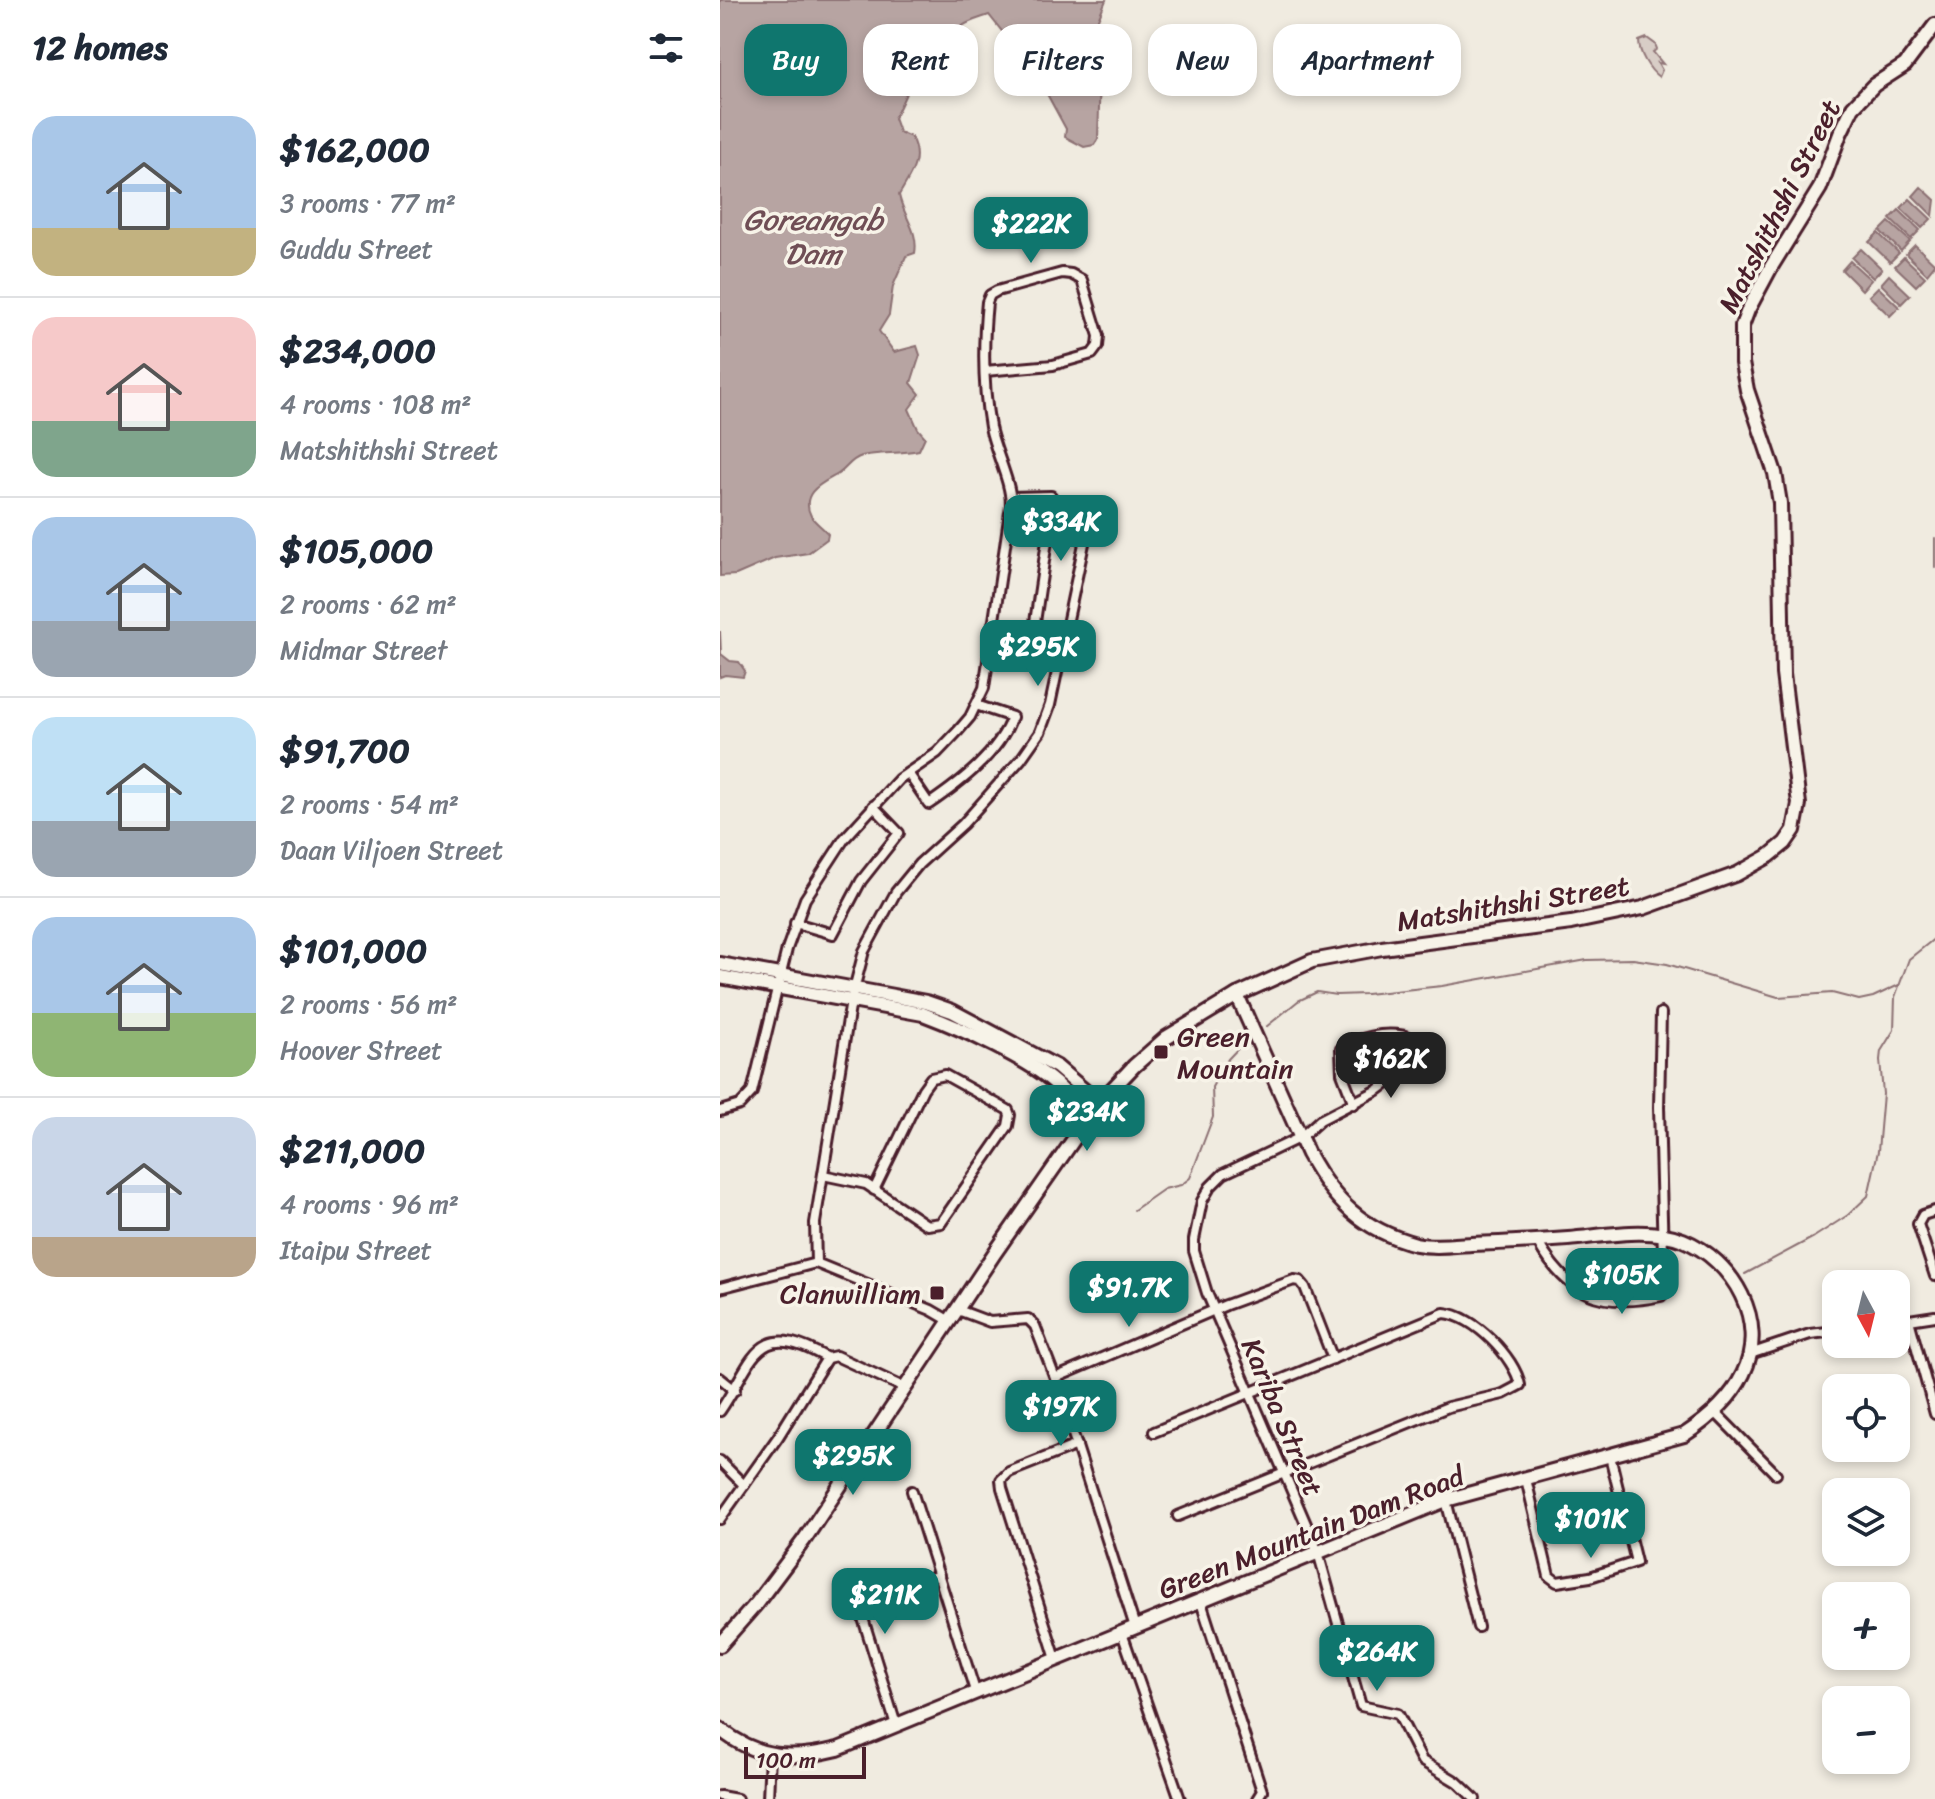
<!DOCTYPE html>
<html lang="en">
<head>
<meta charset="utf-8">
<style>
	body { margin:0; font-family:Sriracha,sans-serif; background:#f2f2f3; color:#1f2937; height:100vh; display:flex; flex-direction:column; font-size:30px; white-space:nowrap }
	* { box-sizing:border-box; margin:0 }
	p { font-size:26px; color:#747a83 }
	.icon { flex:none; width:44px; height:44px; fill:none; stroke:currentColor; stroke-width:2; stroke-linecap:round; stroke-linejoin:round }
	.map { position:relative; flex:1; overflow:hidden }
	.side { display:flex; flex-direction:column; background:#fff; width:720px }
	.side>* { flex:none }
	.banner { position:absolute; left:24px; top:24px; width:760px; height:72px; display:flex; gap:16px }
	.needle { width:52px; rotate:173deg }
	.fabs { position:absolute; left:1102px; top:1270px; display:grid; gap:16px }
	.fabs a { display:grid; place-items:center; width:88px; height:88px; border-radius:16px; background:#fff; box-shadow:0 4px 12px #0003; font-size:40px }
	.scale { position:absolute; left:24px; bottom:20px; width:122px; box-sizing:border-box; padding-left:8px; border:4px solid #4a1f2b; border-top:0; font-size:22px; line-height:28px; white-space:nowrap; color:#4a1f2b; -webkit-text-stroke:6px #f7f3e8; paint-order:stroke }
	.price { position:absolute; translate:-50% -68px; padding:0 18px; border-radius:16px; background:#0f766e; color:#fff; font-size:26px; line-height:52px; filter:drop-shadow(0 2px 4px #0008) }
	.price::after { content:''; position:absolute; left:50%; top:48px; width:24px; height:18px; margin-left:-12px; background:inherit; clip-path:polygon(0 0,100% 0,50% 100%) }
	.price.selected { background:#222; color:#fff }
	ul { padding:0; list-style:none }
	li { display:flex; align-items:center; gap:24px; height:200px; padding:0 32px }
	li+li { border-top:2px solid #e0e1e3 }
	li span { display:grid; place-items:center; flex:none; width:224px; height:160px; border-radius:24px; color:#555 }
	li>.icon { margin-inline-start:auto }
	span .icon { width:96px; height:96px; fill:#fffc; stroke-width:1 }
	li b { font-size:34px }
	h2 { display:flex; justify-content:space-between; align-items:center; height:96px; padding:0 32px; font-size:34px }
	.chip { padding:0 28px; border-radius:24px; background:#fff; box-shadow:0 4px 12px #0003; font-size:28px; line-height:72px }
	.chip.selected { background:#0f766e; color:#fff }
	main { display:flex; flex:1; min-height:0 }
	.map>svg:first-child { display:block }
	.green { fill:#d8cdc6; stroke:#917678; stroke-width:2 }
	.water { fill:#b7a4a2; stroke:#8b6f72; stroke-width:2 }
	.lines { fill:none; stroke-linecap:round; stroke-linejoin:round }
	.stream { stroke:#8b6f72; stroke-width:2 }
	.street-casing { stroke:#4a1f2b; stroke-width:14 }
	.secondary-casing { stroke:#4a1f2b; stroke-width:18 }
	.street { stroke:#f7f3e8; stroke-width:8 }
	.secondary { stroke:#f7f3e8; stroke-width:12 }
	.poi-dot { fill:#4a1f2b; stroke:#f7f3e8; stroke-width:3 }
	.labels { text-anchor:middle; stroke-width:7; stroke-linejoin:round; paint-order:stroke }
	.street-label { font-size:28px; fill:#4a1f2b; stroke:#f7f3e8 }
	.poi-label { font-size:28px; fill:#4a1f2b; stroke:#f7f3e8; text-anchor:start }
	.water-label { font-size:30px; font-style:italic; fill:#704e55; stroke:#f7f3e8 }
</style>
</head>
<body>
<main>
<section class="side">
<h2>12 homes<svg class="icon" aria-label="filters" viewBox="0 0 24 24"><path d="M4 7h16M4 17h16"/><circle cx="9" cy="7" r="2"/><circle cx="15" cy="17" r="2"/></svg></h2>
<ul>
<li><span style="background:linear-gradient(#a9c7e8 70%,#c2b280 0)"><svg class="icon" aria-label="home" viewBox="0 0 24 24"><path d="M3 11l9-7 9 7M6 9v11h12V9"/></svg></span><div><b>$162,000</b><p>3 rooms · 77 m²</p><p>Guddu Street</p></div></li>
<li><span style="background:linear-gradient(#f6c9c9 65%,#7fa58c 0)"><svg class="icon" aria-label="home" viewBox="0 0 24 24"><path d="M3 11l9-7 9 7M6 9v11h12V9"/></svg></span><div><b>$234,000</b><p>4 rooms · 108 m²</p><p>Matshithshi Street</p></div></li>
<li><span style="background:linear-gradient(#a9c7e8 65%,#9aa5b1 0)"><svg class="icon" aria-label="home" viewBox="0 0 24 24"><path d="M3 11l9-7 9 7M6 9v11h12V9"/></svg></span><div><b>$105,000</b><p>2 rooms · 62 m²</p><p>Midmar Street</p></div></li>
<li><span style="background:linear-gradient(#bfe0f5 65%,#9aa5b1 0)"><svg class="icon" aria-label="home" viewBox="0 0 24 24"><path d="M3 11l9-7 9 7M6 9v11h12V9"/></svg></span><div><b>$91,700</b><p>2 rooms · 54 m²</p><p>Daan Viljoen Street</p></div></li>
<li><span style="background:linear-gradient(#a9c7e8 60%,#8fb573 0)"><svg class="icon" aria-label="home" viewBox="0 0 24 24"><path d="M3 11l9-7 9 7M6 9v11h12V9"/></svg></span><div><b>$101,000</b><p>2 rooms · 56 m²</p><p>Hoover Street</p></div></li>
<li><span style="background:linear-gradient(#c9d6e8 75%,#b9a48a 0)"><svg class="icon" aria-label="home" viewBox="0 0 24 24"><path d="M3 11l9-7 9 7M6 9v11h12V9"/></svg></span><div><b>$211,000</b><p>4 rooms · 96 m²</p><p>Itaipu Street</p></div></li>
</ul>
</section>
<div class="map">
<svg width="1215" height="1799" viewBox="0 0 1215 1799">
	<rect width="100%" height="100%" fill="#f0ebe0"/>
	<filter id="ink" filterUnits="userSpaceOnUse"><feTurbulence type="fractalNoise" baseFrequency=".0125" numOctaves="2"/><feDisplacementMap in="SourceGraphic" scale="16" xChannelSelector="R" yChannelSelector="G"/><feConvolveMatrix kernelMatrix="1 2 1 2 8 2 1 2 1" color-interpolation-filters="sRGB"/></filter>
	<g filter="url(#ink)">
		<path class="green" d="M927 38 935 44 937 49 933 52 943 64 938 63 942 70 939 77C929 70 919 53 919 41Z"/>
		<g class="water">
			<path d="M0 0H386L378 19 382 63 377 70 380 77 378 139 374 145 364 147 345 137 346 129 321 83 308 74 292 44 269 15C249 22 235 24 231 46 217 58 201 66 192 82 185 94 181 106 174 118L179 132 191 137C203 160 191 174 179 195 183 216 199 231 195 253L186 256 173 286 169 315 159 331 174 352 197 346 200 355 191 383 200 394 189 409 198 429 205 437 199 450C180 454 160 452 142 456 129 460 128 468 118 474 103 483 79 492 91 516 94 522 104 528 108 534L107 539 88 553 55 558 16 575 0 576Z"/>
			<polygon points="1201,187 1215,200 1213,216 1193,196"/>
			<polygon points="1190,199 1211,219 1202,228 1181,208"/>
			<polygon points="1179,210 1200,230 1191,239 1170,219"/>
			<polygon points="1169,222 1190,241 1181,251 1160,231"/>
			<polygon points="1158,233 1179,253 1170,262 1149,242"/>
			<polygon points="1195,245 1215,264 1207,274 1186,254"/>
			<polygon points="1141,249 1162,269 1153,278 1132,258"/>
			<polygon points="1184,257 1205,277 1196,286 1175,266"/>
			<polygon points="1130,261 1151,280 1142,290 1122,270"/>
			<polygon points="1169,275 1190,295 1181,304 1161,284"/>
			<polygon points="1158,287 1179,307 1170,316 1149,296"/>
			<polygon points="0,631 1,654 10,661 19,662 25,671 23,677 5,675 0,677"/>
		</g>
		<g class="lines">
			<g class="stream">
				<polyline points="1215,538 1215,567"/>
				<polyline points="546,1027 578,1001 597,992 616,995 646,994 722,986 867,960 913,959 947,964 1058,997 1112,993 1139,1000 1153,997 1179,985"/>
				<polyline points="414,1210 444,1189 461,1185 470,1178 493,1117 492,1087 508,1059 526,1040"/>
				<polyline points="1025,1274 1094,1237 1128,1215 1148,1196 1158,1151 1163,1094 1160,1060 1161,1051 1174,1030 1175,997 1189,959 1215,938"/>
			</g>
			<defs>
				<g id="street">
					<polyline points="273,624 314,629 333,500 331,496 291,497"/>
					<path d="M188 773 209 804C241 782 278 754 292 717L256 705"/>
					<polyline points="75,923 113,934 141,881 179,833 153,806"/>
					<path d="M634 1104 622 1073 621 1049C639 1037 663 1032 685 1036L693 1050 690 1060 678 1075 658 1090 600 1120 581 1137 503 1174 490 1187 482 1201 474 1240V1251L487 1293 598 1552 641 1706 678 1714 702 1761 737 1782 755 1799"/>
					<path d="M0 1111 20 1105 32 1092 67 949 85 899 124 839 179 779 217 753 238 731 250 717 264 688 291 505C291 481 275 452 270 427 263 387 263 342 267 302L270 295 277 291 342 273 351 274 362 280 379 336 378 346 372 354 333 365 265 371"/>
					<polyline points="103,1175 146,1184 201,1221 207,1225 221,1223 288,1126 290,1115 288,1110 225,1075 211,1078 203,1089 154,1190"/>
					<polyline points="1215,1211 1203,1215 1198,1224 1215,1276"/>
					<path d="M817 1241C847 1295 881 1309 941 1296L944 1292 939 1107 941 1013"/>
					<polyline points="96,1263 95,1223 131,1001 144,951 176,892 199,864 243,824 301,759 320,732 330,705 370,515"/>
					<polyline points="0,1288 96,1263 211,1310 230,1321"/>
					<polyline points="238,1310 270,1322 308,1319 315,1326 335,1378 415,1627"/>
					<polyline points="1189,1320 1215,1414"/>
					<polyline points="1176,1322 1215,1316"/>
					<polyline points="1030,1354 1090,1334 1116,1331"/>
					<polyline points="0,1378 15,1390"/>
					<polyline points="335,1378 506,1305 574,1280 580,1281 585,1287 613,1359"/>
					<path d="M0 1411C34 1362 35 1316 107 1358"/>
					<polyline points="994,1411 1056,1474"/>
					<path d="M434 1432 724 1313C754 1315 795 1358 800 1385L783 1394 728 1407 458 1516"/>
					<polyline points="0,1461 24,1485"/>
					<polyline points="806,1479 829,1576 837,1582 870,1577 916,1562 890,1456"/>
					<polyline points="192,1491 256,1694"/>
					<polyline points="726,1500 758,1627"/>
					<polyline points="0,1519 58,1437 107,1358 116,1356 185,1388"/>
					<polyline points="481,1602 542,1791 537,1799"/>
					<polyline points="402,1633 460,1799"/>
					<polyline points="336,1659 282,1488 281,1480 289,1472 357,1445"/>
					<polyline points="176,1725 142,1615 142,1610 200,1582 219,1575"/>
					<polyline points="0,1796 17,1799"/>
					<polyline points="48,1799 50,1754"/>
				</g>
				<g id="secondary">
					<polyline points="0,964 206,1002 232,1011 337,1067 379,1103"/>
					<path d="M0 977 203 1014C240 1028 312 1060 339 1087 350 1097 359 1109 368 1120"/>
					<polyline points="0,1645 36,1604 84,1540 274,1254 379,1103 414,1066 446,1038 517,995 592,961 662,948 851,923 923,908 1017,874 1049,856 1065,843 1074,830 1079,804 1063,674 1060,503 1055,473 1027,390 1022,363 1022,326 1028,310 1051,267 1100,188 1120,134 1133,107 1154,85 1185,65 1215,25"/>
					<path d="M0 1729C38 1760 73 1760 118 1749L726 1500 964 1435C987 1420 1011 1399 1023 1374 1049 1322 1013 1260 963 1240 928 1226 885 1236 848 1239 816 1241 783 1243 751 1244 733 1245 714 1248 696 1244 642 1230 614 1201 588 1154L517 995"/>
				</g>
			</defs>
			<use href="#street" class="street-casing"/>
			<use href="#secondary" class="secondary-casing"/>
			<use href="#street" class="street"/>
			<use href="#secondary" class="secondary"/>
		</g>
	</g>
	<g class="poi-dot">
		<rect x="433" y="1044" width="16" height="16" rx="4"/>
		<rect x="209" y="1285" width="16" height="16" rx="4"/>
	</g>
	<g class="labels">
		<g class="street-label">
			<text transform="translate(1059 206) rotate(-63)" y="10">Matshithshi Street</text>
			<text transform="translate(793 903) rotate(-9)" y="10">Matshithshi Street</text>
			<text transform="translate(563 1417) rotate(67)" y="10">Kariba Street</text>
			<text transform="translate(591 1532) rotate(-21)" y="10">Green Mountain Dam Road</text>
		</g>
		<g class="poi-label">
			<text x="457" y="1046">Green<tspan x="457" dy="32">Mountain</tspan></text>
			<text x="201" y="1303" text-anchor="end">Clanwilliam</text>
		</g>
		<g class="water-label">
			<text x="93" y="230">Goreangab<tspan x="93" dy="34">Dam</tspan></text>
		</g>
	</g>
</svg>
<div class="fabs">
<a><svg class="needle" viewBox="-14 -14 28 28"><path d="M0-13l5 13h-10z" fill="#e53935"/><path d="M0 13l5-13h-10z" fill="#747a83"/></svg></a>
<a><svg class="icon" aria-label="locate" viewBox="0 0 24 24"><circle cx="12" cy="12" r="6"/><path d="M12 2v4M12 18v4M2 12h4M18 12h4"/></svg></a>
<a><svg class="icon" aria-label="layers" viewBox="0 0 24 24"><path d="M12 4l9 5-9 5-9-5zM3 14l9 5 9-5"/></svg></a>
<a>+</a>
<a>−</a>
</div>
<div class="scale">100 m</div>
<b class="price" style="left:311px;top:265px">$222K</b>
<b class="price" style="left:341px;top:563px">$334K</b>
<b class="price" style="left:318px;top:688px">$295K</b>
<b class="price selected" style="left:671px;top:1100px">$162K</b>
<b class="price" style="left:367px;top:1153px">$234K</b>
<b class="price" style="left:902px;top:1316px">$105K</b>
<b class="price" style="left:409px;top:1329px">$91.7K</b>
<b class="price" style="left:341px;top:1448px">$197K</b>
<b class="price" style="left:133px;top:1497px">$295K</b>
<b class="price" style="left:871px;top:1560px">$101K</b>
<b class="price" style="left:165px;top:1636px">$211K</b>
<b class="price" style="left:657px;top:1693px">$264K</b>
<div class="banner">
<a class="chip selected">Buy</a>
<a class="chip">Rent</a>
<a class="chip">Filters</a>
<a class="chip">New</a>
<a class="chip">Apartment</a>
</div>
</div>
</main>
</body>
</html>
